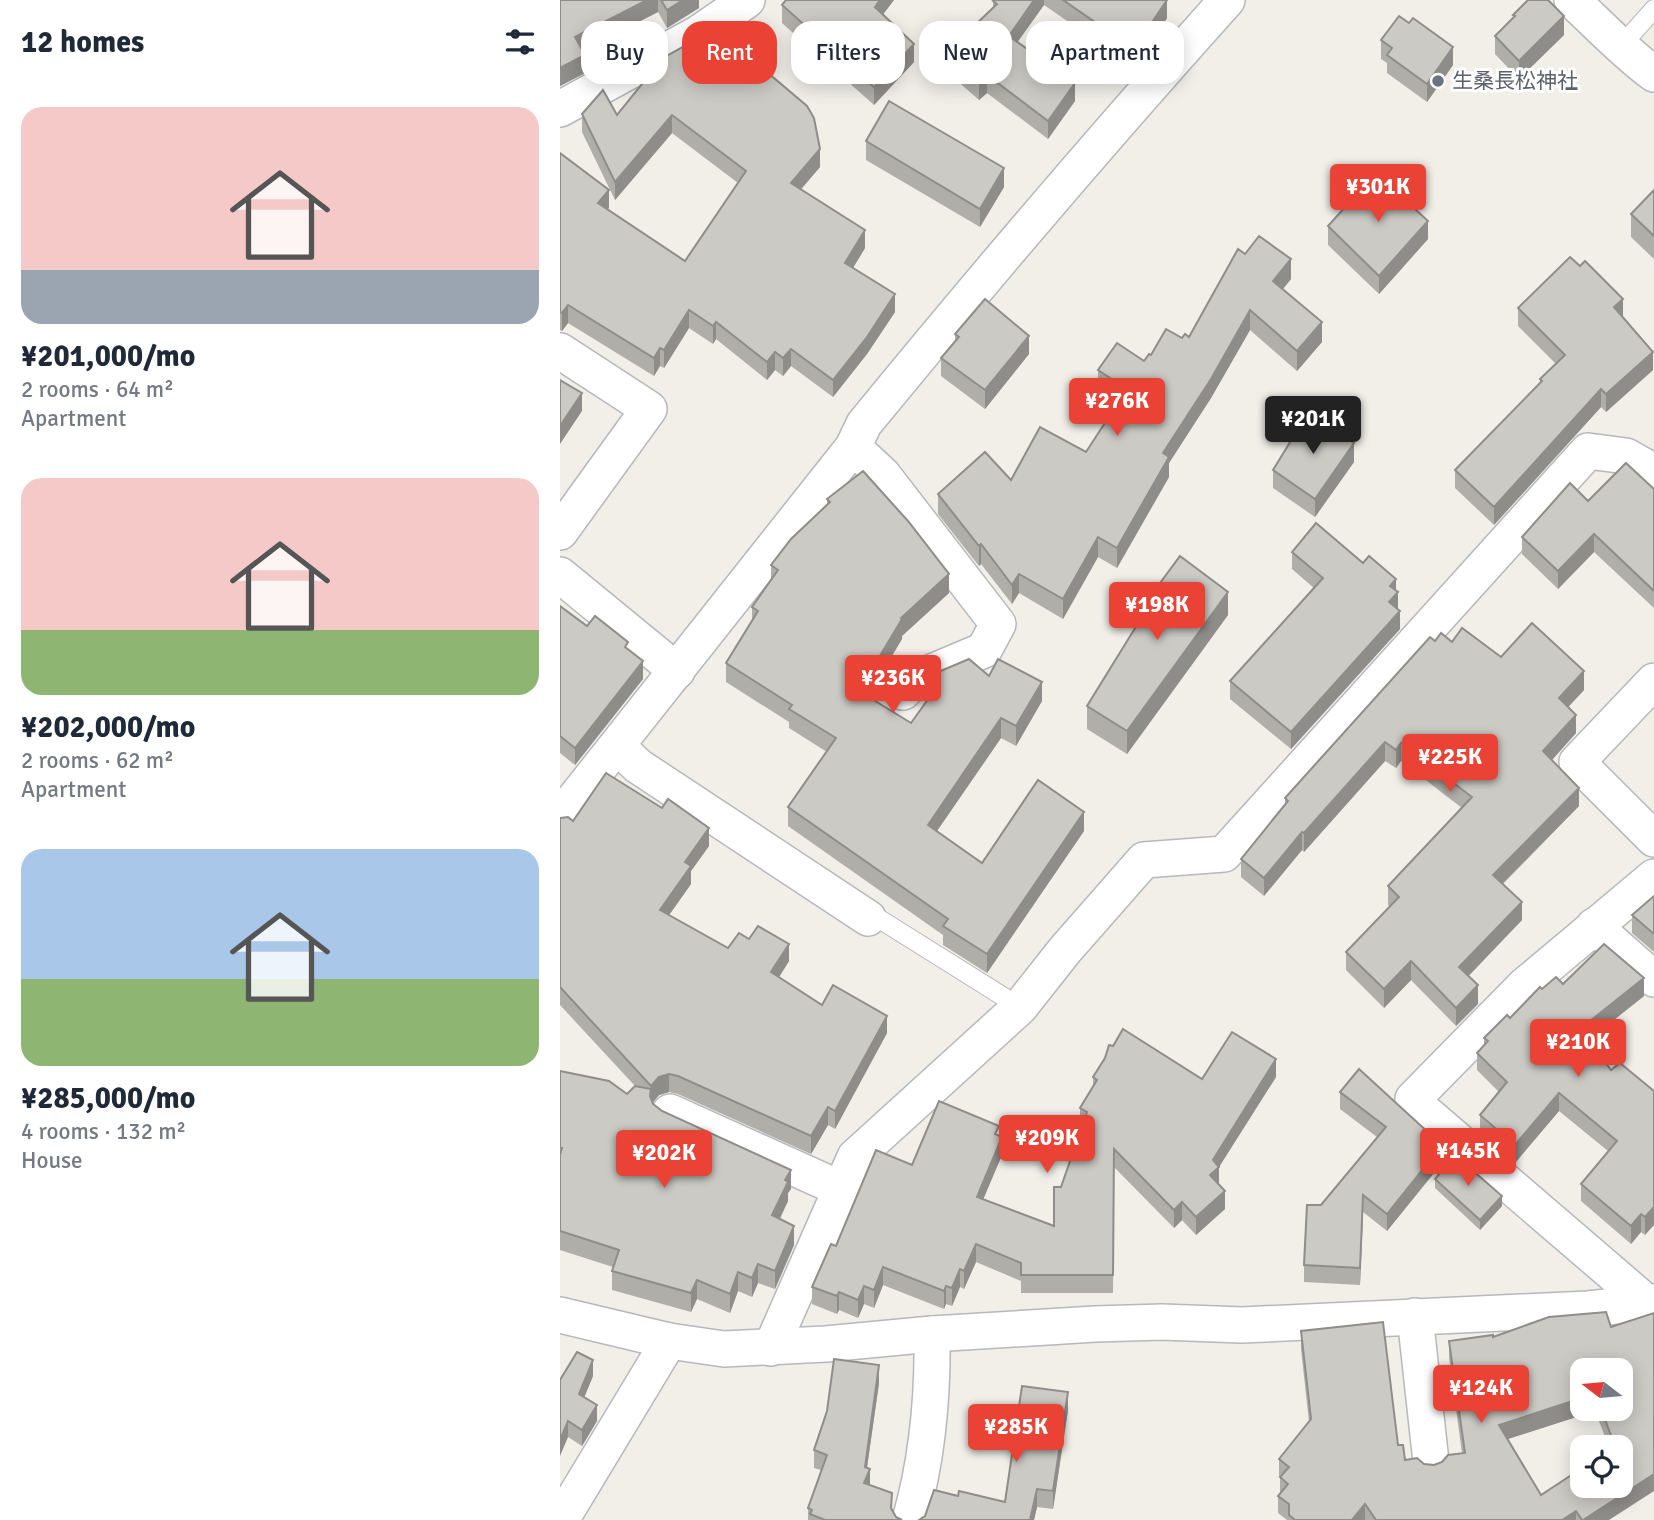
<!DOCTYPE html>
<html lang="en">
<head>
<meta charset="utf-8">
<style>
	body { margin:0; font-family:Signika,"Noto Sans JP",sans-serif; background:#f2f2f3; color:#1f2937; height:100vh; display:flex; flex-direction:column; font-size:26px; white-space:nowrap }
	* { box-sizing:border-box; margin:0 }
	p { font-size:23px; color:#747a83 }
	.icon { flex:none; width:38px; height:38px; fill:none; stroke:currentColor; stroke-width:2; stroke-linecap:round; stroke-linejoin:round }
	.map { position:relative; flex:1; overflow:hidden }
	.drawer { display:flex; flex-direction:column; background:#fff; width:560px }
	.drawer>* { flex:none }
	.hud { position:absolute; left:21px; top:21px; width:665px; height:63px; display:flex; gap:14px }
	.needle { width:46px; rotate:286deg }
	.tools { position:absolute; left:1010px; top:1358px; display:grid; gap:14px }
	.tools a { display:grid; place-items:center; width:63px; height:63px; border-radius:14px; background:#fff; box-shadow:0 4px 18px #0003; font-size:35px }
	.price { position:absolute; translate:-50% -60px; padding:0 16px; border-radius:7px; background:#ea4335; color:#fff; font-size:23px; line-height:46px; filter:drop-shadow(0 2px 4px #0008) }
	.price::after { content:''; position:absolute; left:50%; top:42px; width:21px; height:16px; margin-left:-10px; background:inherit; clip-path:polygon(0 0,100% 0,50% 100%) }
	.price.on { background:#222; color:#fff }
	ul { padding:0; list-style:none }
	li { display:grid; align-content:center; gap:14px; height:371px; padding:0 21px }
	li span { display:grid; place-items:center; height:217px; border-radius:21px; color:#555 }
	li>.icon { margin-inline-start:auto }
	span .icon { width:126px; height:126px; fill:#fffc; stroke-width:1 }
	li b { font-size:30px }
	h2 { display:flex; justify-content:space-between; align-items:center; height:84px; padding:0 21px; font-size:30px }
	.chip { padding:0 24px; border-radius:21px; background:#fff; box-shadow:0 4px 18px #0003; font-size:24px; line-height:63px }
	.chip.on { background:#ea4335; color:#fff }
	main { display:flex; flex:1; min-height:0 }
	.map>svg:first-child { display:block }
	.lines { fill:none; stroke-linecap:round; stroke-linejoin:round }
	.lane-casing { stroke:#b5b8bc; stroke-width:20 }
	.street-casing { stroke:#b5b8bc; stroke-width:38 }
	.lane { stroke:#fff; stroke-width:18 }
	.street { stroke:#fff; stroke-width:35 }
	.wall { fill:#afaea9; fill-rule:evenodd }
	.shaded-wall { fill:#8f8d8a }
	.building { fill:#cccac5; stroke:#8f8d8a; stroke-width:2; fill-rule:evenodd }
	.worship-dot { fill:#6b7280; stroke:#fff; stroke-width:2.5 }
	.labels { text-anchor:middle; stroke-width:6; stroke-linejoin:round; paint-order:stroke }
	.worship-label { font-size:21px; fill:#5b616d; stroke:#fff; text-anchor:start }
</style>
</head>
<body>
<main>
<section class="drawer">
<h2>12 homes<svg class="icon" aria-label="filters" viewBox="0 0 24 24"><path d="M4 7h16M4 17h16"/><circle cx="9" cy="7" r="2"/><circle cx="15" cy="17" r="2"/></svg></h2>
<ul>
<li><span style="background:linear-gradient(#f6c9c9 75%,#9aa5b1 0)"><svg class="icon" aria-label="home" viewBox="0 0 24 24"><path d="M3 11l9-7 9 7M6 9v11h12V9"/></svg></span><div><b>¥201,000/mo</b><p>2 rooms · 64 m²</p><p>Apartment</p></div></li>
<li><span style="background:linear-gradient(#f6c9c9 70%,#8fb573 0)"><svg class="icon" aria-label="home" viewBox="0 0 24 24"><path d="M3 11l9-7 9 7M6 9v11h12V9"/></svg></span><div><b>¥202,000/mo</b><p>2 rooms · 62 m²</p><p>Apartment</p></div></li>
<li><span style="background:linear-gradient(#a9c7e8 60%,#8fb573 0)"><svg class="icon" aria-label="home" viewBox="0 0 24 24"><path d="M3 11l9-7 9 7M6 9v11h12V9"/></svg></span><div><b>¥285,000/mo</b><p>4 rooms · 132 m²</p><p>House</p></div></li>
</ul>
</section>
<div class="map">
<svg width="1094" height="1520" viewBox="0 0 1094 1520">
	<rect width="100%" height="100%" fill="#f1efe8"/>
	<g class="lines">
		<defs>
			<g id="lane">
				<polyline points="1061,46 1094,9"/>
				<polyline points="308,918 321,920 460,1007"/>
			</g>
			<g id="street">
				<path d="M1012 0C1039 25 1064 52 1094 74"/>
				<polyline points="0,109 139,33 187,0"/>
				<polyline points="0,351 89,409 0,532"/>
				<polyline points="293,447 323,475 438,624 424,650 353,680 343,692"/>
				<polyline points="0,575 117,671"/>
				<polyline points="1094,681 1017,762 1094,839"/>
				<polyline points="57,746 78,766 308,918"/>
				<path d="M0 817 293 447 304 424C422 280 543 138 667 0"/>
				<polyline points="1034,926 1094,979"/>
				<polyline points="110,1112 281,1189"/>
				<polyline points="1087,1303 860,1108 853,1099 964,986 1094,877"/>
				<polyline points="0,1315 109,1341 164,1349 266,1344 372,1334 535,1324 602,1322 682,1325 1028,1309 1094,1302"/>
				<polyline points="855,1316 871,1462"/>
				<polyline points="211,1348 295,1157 460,1007 505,950 584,860 664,854 1028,451 1066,456 1094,472"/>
				<polyline points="1,1520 109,1341"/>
				<path d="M350 1520C367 1461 373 1395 372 1334"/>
			</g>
		</defs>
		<use href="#lane" class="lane-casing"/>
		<use href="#street" class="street-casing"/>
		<use href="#lane" class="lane"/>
		<use href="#street" class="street"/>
	</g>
	<g class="wall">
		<polygon points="0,0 139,0 139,8 107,28 98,12 22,51 25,73 0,86"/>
		<polygon points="226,0 334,0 323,14 354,62 314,105 222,23 222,5"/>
		<polygon points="435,0 607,0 607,18 574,67 484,5 457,42 515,101 488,139 427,93 419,100 386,71 386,53 433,7 433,1"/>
		<polygon points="953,15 1004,35 959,79 935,54 935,36 953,18"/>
		<polygon points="849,23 893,65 867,102 827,73 827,63 821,59 821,40"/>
		<polygon points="103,58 260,167 241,189 305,248 293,268 335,312 307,354 273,397 231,366 223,376 215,370 207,380 156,339 153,344 129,328 104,368 100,366 94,376 8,323 2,331 0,330 0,153 49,208 48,209 125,261 178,183 112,133 55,200 22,132 22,114 57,115"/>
		<polygon points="306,141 444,187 420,227 306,160"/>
		<polygon points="1094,190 1094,259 1071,237 1071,214"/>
		<polygon points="768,226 868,239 819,294 768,245"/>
		<polygon points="685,254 731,279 723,289 762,342 737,371 690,330 651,398 609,463 609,477 557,568 538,557 503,619 459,593 452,604 421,564 419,566 378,514 378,494 451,480 526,452 558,403 538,389 538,370 584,361 591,355 622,338 629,337"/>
		<polygon points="958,308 1063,317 1093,370 1046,412 1041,407 934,525 895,488 895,470 980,383 980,379 996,364 958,326"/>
		<polygon points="395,334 469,354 425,409 381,376 381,358 395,340"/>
		<polygon points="794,462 755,517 713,488 713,470"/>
		<polygon points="1094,489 1094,608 1034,552 998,589 962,554 962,537 1028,501"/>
		<polygon points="267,499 389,593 342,636 342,639 307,697 351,723 371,694 371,675 429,676 482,701 456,746 441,738 377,831 422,863 524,831 427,973 383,945 383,935 228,826 228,807 267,752 229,728 229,722 166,682 166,663 192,621 192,607 211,581 211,565 267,505"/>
		<polygon points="732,552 836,590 840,629 731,749 670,699 670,681 754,588 732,569"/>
		<polygon points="0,606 27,626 68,649 83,679 15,765 0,753"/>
		<polygon points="581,609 668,615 567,754 527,729 527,706 581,619"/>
		<polygon points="875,641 892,642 941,657 1024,690 1008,707 1016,733 992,760 1019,806 943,884 962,920 908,976 918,1004 896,1026 851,980 824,1008 786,970 786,952 830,907 828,905 828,886 902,808 841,761 836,768 825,761 744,852 742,850 704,896 681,877 681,859 725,806 725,798"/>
		<polygon points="0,818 149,846 131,871 131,884 109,915 168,948 229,961 219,977 262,1005 327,1033 275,1129 268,1125 251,1154 118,1094 109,1092 99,1095 93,1103 102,1111 231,1189 228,1193 228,1201 220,1219 234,1245 215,1289 198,1283 192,1297 178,1291 170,1313 137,1299 131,1312 52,1290 52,1271 53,1267 0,1250 0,1071 67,1094 75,1086 0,1005"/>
		<polygon points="1094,896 1094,952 1072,933 1072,915"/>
		<polygon points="1003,984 1084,996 1028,1040 1051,1070 1094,1091 1085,1235 1081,1232 1071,1244 1021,1201 1021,1184 1048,1151 999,1111 955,1163 920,1133 920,1115 939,1092 917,1070 917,1053 924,1045 924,1038 950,1018 982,989"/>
		<polygon points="533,1077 642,1079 716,1077 659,1167 659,1185 665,1209 636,1235 622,1220 614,1228 554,1167 553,1293 461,1293 461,1281 416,1262 404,1289 400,1287 392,1306 386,1304 384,1309 323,1285 314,1308 304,1304 298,1318 279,1310 277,1314 252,1304 252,1287 276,1246 352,1165 439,1136 442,1155 423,1199 494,1226 501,1187 522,1127 520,1126 520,1108 533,1087"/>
		<polygon points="780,1092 882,1163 827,1231 803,1212 800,1285 744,1282 744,1265 761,1205 817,1137 780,1109"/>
		<polygon points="875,1179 942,1206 920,1230 875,1188"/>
		<path d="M1094 1313 1049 1520H727L718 1513V1496L720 1494V1477L719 1476V1459L749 1422 741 1349V1331L838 1445 845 1460 874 1465 902 1453 889 1358V1341L1051 1327ZM1022 1370 1060 1409H1022ZM1035 1411 1049 1447H1060L981 1495 947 1439Z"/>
		<polygon points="33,1376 24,1397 37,1421 22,1446 8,1437 0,1380"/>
		<polygon points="319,1383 307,1468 310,1485 332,1510 336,1517 342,1520 248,1520 248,1508 261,1470 254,1468 254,1450 267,1411"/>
		<polygon points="508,1410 493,1509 477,1507 474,1520 359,1520 398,1496 445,1502"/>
	</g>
	<g class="shaded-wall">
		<polygon points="87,0 98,0 98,12 15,54 15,37"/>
		<polygon points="123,0 139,0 139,8 107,28 107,10"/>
		<polygon points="320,0 334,0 315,25 315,7"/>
		<polygon points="474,0 484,0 484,5 449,54 449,36"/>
		<polygon points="607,0 607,18 574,67 574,49"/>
		<polygon points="1004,16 1004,35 959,79 959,61"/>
		<polygon points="354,44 354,62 314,105 314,87"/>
		<polygon points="893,47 893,65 867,102 867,84"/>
		<polygon points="25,55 25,73 0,86 0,68"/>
		<polygon points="427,75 427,93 419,100 419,82"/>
		<polygon points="515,83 515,101 488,139 488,121"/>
		<polygon points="112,115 112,133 55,200 55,182"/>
		<polygon points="260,149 260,167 231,201 231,183"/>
		<polygon points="444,168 444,187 420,227 420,209"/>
		<polygon points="49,190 49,208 38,220 38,203"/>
		<polygon points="868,221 868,239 819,294 819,276"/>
		<polygon points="305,230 305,248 285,281 285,263"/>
		<polygon points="731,259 731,279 713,301 713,281"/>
		<polygon points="335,294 335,312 307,354 273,397 273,380"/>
		<polygon points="1063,299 1063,317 1054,325 1054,307"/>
		<polygon points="8,305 8,323 2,331 2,313"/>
		<polygon points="129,310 129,328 104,368 104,350"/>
		<polygon points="690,310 690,330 651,398 609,463 609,477 557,568 557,548 603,453"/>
		<polygon points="156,322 156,339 153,344 153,326"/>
		<polygon points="762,322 762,342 737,371 737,351"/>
		<polygon points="469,336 469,354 425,409 425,390"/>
		<polygon points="100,348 100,366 94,376 94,358"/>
		<polygon points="231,349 231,366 223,376 223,358"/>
		<polygon points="215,352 215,370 207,380 207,362"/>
		<polygon points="1093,352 1093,370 1046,412 1046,394"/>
		<polygon points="1041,389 1041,407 934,525 934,507"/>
		<polygon points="22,393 22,411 0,444 0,426"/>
		<polygon points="794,443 794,462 755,517 755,499"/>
		<polygon points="1034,534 1034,552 998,589 998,571"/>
		<polygon points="538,537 538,557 503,619 503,599"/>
		<polygon points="421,544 421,564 419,566 419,546"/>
		<polygon points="389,574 389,593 342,636 342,639 299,711 299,691 341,618"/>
		<polygon points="459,574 459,593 452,604 452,585"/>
		<polygon points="836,579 836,594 838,592 838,610 829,620 830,586"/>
		<polygon points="668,592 668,615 567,754 567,731"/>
		<polygon points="840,611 840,629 731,749 731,732"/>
		<polygon points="83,661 83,679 15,765 15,748"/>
		<polygon points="1024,671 1024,690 999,717 999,698"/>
		<polygon points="482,682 482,701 456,746 456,726"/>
		<polygon points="1016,715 1016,733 983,770 983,751"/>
		<polygon points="441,718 441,738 368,844 368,825"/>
		<polygon points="825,742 825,761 744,852 744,833"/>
		<polygon points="841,743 841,761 836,768 836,750"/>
		<polygon points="1019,788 1019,806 933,893 933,875"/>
		<polygon points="524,812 524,831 427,973 427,954"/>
		<polygon points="149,828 149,846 131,871 131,884 100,928 100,910 125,862"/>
		<polygon points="742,832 742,850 704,896 704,878"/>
		<polygon points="962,902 962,920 899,986 899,967"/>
		<polygon points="229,944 229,961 211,990 211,972"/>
		<polygon points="851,961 851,980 824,1008 824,989"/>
		<polygon points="1084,978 1084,996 1020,1047 1020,1029"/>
		<polygon points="918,985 918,1004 896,1026 896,1008"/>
		<polygon points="327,1016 327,1033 275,1129 275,1111"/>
		<polygon points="716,1059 716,1077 659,1167 659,1184 650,1175 653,1160"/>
		<polygon points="109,1074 109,1092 99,1095 91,1104 91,1086 99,1077"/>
		<polygon points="999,1093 999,1111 955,1163 955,1145"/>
		<polygon points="268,1107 268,1125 251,1154 251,1136"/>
		<polygon points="442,1137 442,1155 417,1214 417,1197"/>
		<polygon points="882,1145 882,1163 827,1231 827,1214"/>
		<polygon points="231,1170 231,1189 228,1193 228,1201 212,1234 212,1215 225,1180"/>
		<polygon points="665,1191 665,1209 636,1235 636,1217"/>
		<polygon points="803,1195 803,1212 800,1285 800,1268"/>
		<polygon points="942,1196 942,1206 920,1230 920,1220"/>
		<polygon points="622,1202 622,1220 614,1228 614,1210"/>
		<polygon points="1094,1207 1094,1225 1085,1235 1085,1217"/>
		<polygon points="1081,1214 1081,1232 1071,1244 1071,1226"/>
		<polygon points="234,1226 234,1245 215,1289 215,1271"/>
		<polygon points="416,1244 416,1262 404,1289 404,1271"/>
		<polygon points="198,1264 198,1283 192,1297 192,1278"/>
		<polygon points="323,1267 323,1285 314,1308 314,1290"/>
		<polygon points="400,1269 400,1287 392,1306 392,1288"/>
		<polygon points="178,1272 178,1291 170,1313 170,1294"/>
		<polygon points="137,1280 137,1299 131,1312 131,1293"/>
		<polygon points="304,1286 304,1304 298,1318 298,1300"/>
		<polygon points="386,1286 386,1304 384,1309 384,1291"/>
		<polygon points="279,1292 279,1310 277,1314 277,1296"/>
		<polygon points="33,1360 33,1376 19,1410 19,1394"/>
		<polygon points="319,1365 319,1383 305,1481 310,1469 310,1486 304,1501 305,1467"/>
		<polygon points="508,1392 508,1410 493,1509 493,1491"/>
		<polygon points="1022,1398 1022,1409 1035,1409 1035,1411 939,1442 939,1425"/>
		<polygon points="37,1405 37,1421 22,1446 22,1430"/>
		<polygon points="8,1421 8,1437 0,1456 0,1440"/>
		<polygon points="1094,1474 1094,1491 1049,1520 1023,1520"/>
		<polygon points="477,1489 477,1507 474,1520 470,1520"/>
		<polygon points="805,1504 805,1520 792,1520"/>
		<polygon points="1016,1511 1016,1520 1002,1520"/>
	</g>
	<g class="building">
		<polygon points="0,0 87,0 15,37 25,55 0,68"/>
		<polygon points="101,0 123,0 107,10"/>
		<polygon points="226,0 320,0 315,7 354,44 314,87 222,5"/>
		<polygon points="435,0 474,0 449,36 515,83 488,121 427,75 419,82 386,53 437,4 433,1"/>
		<polygon points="503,0 607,0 574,49"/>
		<polygon points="968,0 988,0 1004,16 959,61 935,36 955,16 953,15"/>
		<polygon points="839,16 849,23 853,18 893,47 867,84 827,55 832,48 821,40"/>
		<polygon points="146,34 176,59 182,51 247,106 254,118 260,149 231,183 305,230 285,263 335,294 307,337 273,380 231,349 223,358 215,352 207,362 156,322 153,326 129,310 104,350 100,348 94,358 8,305 2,313 0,312 0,153 49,190 38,203 125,261 186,171 112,115 55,182 22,114 43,90 57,115 103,58"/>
		<polygon points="329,101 444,168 420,209 306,141"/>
		<polygon points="816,173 868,221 819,276 768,226"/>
		<polygon points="1094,190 1094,236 1071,214"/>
		<polygon points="699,236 731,259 713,281 762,322 737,351 690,310 651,379 603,453 609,457 557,548 538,537 503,599 459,574 452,585 421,544 419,546 378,494 425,452 451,480 480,427 526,452 567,389 538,370 557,343 584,361 589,354 591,355 606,329 622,338 625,334 629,337 678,249 685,254"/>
		<polygon points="1010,257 1020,266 1025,261 1063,299 1054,307 1093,352 1046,394 1041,389 934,507 895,470 982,381 980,379 1005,355 958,308"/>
		<polygon points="425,299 469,336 425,390 381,358 399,337 395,334"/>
		<polygon points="0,380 22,393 0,426"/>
		<polygon points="748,413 794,443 755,499 713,470"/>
		<polygon points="1066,463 1094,489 1094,591 1034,534 998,571 962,537 1010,483 1028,501"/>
		<polygon points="303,471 348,521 389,574 341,618 342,619 299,691 351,723 376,688 371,675 409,659 429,676 438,659 482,682 456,726 441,718 368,825 422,863 478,780 524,812 427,954 383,926 388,919 228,807 276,738 229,709 232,705 166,663 198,611 192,607 218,570 211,565 231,539 270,502 267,499"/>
		<polygon points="756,523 803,563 809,556 836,579 830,586 838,592 829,602 840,611 731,732 670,681 763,578 732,552"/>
		<polygon points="620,556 668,592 567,731 527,706 585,612 581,609"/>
		<polygon points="0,606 27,626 35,616 68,642 65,647 83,661 15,748 0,736"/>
		<polygon points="972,623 1024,671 999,698 1016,715 983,751 1019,788 933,875 962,902 899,967 918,985 896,1008 851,961 824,989 786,952 839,897 828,886 912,797 841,743 836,750 825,742 744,833 742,832 704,878 681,859 728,801 725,798 870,637 875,641 881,633 892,642 902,628 941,657"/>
		<polygon points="46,773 102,808 108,799 149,828 125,862 131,866 100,910 168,948 179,933 189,939 198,926 229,944 211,972 262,1005 273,985 327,1016 275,1111 268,1107 251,1136 118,1076 109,1074 99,1077 91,1086 0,987 0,818 8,817 13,821"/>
		<polygon points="1094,896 1094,934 1072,915"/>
		<polygon points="1044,944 1084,978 1020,1029 1051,1070 1060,1063 1094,1091 1094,1207 1085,1217 1081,1214 1071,1226 1021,1184 1057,1141 999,1093 955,1145 920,1115 947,1082 917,1053 928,1041 924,1038 947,1015 950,1018 980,987 982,989 996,977 1003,984"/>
		<polygon points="563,1029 642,1079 672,1032 716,1059 653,1160 659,1167 650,1175 665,1191 636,1217 622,1202 614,1210 554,1149 553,1275 461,1275 461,1263 416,1244 404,1271 400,1269 392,1288 386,1286 384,1291 323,1267 314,1290 304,1286 298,1300 279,1292 277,1296 252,1287 271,1244 276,1246 316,1150 352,1165 379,1101 439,1126 435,1134 442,1137 417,1197 494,1226 494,1187 501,1187 527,1112 520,1108 537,1080 533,1077 545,1058 549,1045 553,1046"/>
		<polygon points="799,1069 882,1145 827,1214 803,1195 800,1268 744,1265 747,1205 761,1205 826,1127 780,1092"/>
		<polygon points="0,1071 49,1081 67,1094 75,1086 91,1089 90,1096 93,1104 102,1111 231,1170 225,1180 228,1182 212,1215 234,1226 215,1271 198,1264 192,1278 178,1272 170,1294 137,1280 131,1293 52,1271 59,1250 0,1231 0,1155 2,1148 0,1148"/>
		<polygon points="895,1155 942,1196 920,1220 875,1179"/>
		<path d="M1046 1312 1051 1327 1094 1313V1474L1023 1520H1022L1016 1511 1002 1520H816L805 1504 792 1520H735L729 1515V1504L718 1496 728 1484 720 1477 729 1467 719 1459 751 1419 741 1331 823 1322 838 1445H843L845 1460 857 1458 864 1464 874 1465 882 1462 888 1455 905 1453 889 1341 933 1335V1337L989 1317ZM1022 1370H1060V1409H1041L1055 1446 1053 1447H1060V1486H1022V1468L981 1495 939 1425 1022 1398Z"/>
		<polygon points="17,1352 33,1360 19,1394 37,1405 22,1430 8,1421 0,1440 0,1380"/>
		<polygon points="274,1359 319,1365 305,1467 310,1469 304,1483 332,1493 331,1508 336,1517 342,1520 265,1520 250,1514 252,1510 248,1508 267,1455 254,1450 267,1411"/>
		<polygon points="462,1386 508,1392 493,1491 477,1489 470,1520 359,1520 365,1516 374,1490 398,1496 399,1491 445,1502"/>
	</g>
	<circle class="worship-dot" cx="878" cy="81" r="7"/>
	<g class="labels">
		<g class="worship-label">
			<text x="892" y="88">生桑長松神社</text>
		</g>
	</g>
</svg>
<div class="tools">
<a><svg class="needle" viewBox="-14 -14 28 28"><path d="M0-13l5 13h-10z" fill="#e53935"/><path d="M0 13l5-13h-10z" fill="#747a83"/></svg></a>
<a><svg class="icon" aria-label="locate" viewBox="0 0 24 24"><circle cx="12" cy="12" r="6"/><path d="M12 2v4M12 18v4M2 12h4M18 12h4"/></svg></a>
</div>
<b class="price" style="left:818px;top:224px">¥301K</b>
<b class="price" style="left:557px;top:438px">¥276K</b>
<b class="price on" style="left:753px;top:456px">¥201K</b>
<b class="price" style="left:597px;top:642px">¥198K</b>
<b class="price" style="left:333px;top:715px">¥236K</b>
<b class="price" style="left:890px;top:794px">¥225K</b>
<b class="price" style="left:1018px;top:1079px">¥210K</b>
<b class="price" style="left:487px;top:1175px">¥209K</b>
<b class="price" style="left:908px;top:1188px">¥145K</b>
<b class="price" style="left:104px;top:1190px">¥202K</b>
<b class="price" style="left:921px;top:1425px">¥124K</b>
<b class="price" style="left:456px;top:1464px">¥285K</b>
<div class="hud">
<a class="chip">Buy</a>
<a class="chip on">Rent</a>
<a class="chip">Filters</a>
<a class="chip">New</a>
<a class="chip">Apartment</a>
</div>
</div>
</main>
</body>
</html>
